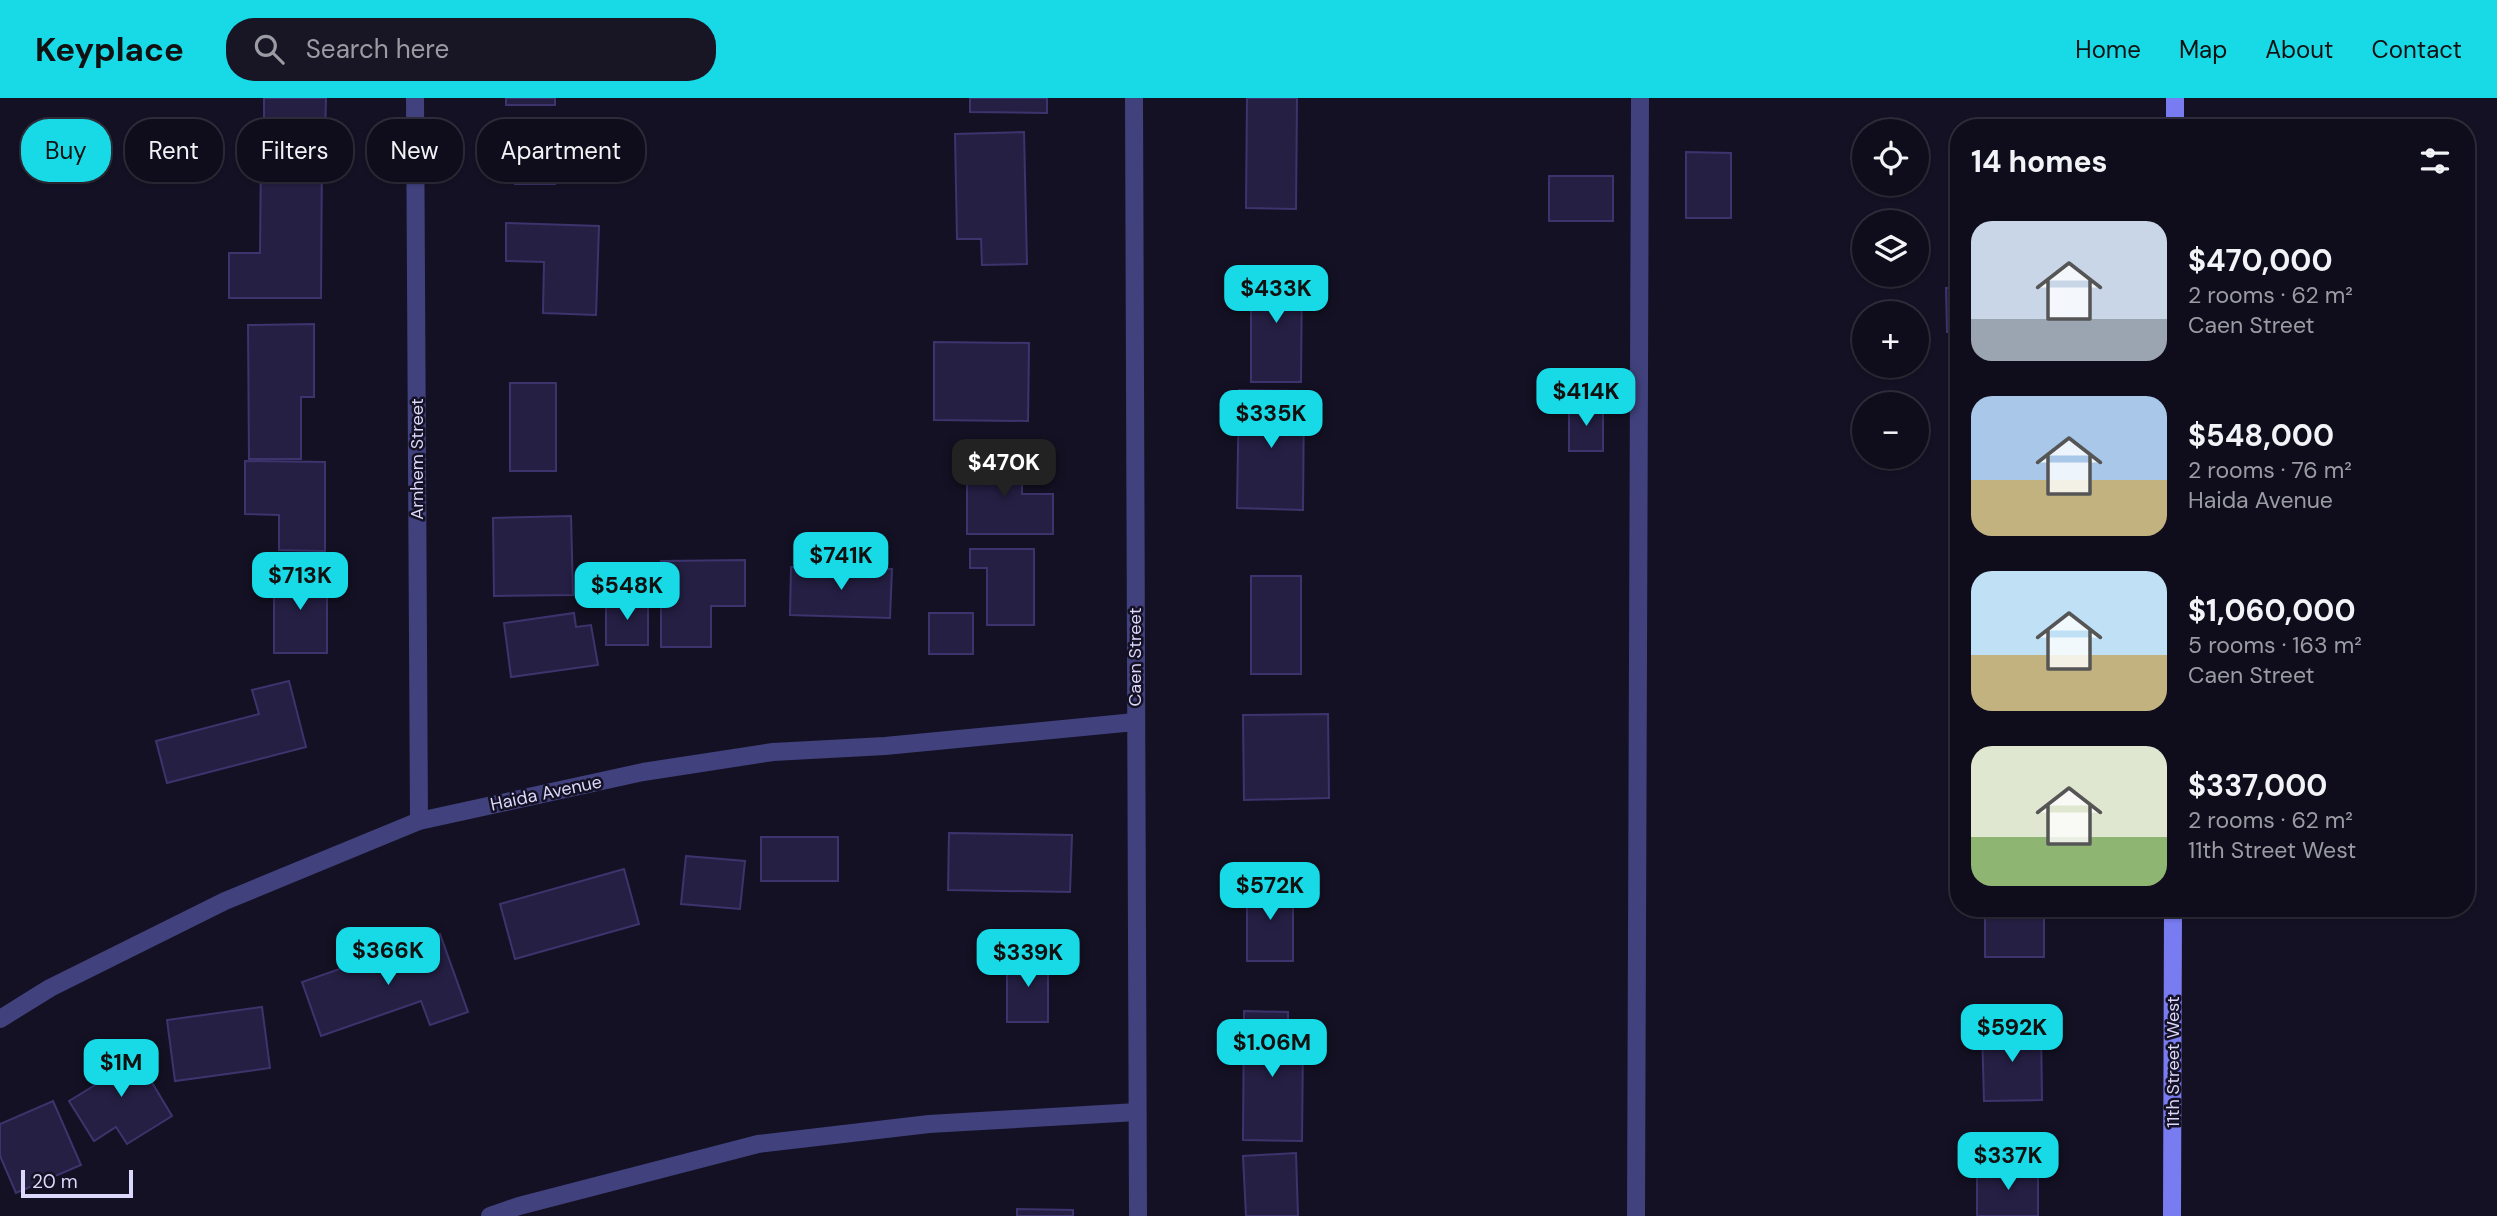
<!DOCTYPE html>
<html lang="en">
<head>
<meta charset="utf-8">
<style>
	body { margin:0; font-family:"DM Sans",sans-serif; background:#181624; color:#f1f3f6; height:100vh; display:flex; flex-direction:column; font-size:26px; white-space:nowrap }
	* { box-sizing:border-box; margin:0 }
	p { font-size:23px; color:#9b9ca3 }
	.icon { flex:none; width:38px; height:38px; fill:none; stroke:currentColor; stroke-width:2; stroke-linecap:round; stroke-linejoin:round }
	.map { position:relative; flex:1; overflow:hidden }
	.panel { position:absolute; left:1950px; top:21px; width:525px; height:798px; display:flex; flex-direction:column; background:#0f0d1b; border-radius:28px; box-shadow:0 2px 5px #0004,0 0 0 2px #2f2d3a }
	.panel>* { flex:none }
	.top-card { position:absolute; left:21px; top:21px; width:665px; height:63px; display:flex; gap:14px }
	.fabs { position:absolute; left:1852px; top:21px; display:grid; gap:14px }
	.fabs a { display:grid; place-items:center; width:77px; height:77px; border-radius:50%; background:#0f0d1b; box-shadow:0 2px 5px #0004,0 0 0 2px #2f2d3a; font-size:35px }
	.scale { position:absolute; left:21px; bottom:18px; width:112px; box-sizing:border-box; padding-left:7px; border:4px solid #dbd8fb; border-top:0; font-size:19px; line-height:24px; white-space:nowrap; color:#dbd8fb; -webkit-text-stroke:5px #141124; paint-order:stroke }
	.price { position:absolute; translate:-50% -60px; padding:0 16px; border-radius:14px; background:#18dae7; color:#111; font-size:23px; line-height:46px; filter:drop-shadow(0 2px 4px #0008) }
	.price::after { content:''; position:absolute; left:50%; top:42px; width:21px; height:16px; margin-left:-10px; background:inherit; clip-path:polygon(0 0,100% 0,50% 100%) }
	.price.current { background:#222; color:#fff }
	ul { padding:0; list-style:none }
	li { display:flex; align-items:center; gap:21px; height:175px; padding:0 21px }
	li span { display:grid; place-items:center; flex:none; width:196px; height:140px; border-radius:21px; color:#555 }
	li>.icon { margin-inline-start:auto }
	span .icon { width:84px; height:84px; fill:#fffc; stroke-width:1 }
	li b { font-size:30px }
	h2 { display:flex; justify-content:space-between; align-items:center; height:84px; padding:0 21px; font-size:30px }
	.tag { padding:0 24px; border-radius:28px; background:#0f0d1b; box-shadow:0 2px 5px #0004,0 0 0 2px #2f2d3a; font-size:24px; line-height:63px }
	.tag.current { background:#18dae7; color:#111 }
	header { display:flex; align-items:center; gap:42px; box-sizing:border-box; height:98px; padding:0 35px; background:#18dae7; color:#111 }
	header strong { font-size:33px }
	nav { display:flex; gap:38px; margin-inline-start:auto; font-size:24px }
	.search { width:490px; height:63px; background:#181624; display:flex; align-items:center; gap:18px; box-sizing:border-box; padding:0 24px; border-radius:28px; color:#9b9ca3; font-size:26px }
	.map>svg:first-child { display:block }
	.building { fill:#251f43; stroke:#3d346d; stroke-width:2 }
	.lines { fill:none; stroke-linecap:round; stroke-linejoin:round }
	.lane { stroke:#41417e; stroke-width:18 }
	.street { stroke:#41417e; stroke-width:18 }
	.secondary { stroke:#797bf1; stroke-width:18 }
	.labels { text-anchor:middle; stroke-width:5; stroke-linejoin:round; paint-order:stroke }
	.street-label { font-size:18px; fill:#dbd8fb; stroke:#141124 }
</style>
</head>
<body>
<header>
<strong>Keyplace</strong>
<div class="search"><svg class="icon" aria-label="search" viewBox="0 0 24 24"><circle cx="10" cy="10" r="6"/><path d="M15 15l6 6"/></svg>Search here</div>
<nav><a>Home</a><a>Map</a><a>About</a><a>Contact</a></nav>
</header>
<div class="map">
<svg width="2497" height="1118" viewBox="0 0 2497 1118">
	<rect width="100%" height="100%" fill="#141124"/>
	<g class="building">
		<polygon points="264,0 326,0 325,36 264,35"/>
		<rect x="506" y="0" width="49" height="7"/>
		<polygon points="970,0 1047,0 1047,15 970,14"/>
		<polygon points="1247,0 1297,0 1296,111 1246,110"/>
		<polygon points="500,22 555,22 555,86 515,86 515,66 500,66"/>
		<polygon points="1024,34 1027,166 982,167 981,141 957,141 955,36"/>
		<polygon points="261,50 322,50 321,200 229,200 229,155 260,155"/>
		<polygon points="1686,54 1731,55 1731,120 1686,120"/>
		<rect x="1549" y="78" width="64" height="45"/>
		<polygon points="506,125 599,128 596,217 543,215 544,164 506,163"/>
		<polygon points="1251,171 1302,171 1301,284 1251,284"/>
		<polygon points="1946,190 1958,190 1958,234 1947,234"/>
		<polygon points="314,226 314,299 301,299 301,361 249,361 248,227"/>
		<polygon points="934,244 1029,245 1028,323 934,322"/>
		<rect x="510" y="285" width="46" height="88"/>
		<polygon points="1239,292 1304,293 1303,412 1237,410"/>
		<rect x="1569" y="308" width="34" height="45"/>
		<polygon points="1022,356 1022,396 1053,396 1053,436 967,436 967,357"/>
		<polygon points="245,363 325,364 325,453 279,452 279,417 245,416"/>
		<polygon points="571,418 573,497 494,498 493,420"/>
		<polygon points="970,451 1034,451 1034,527 987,527 987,470 970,470"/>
		<polygon points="745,462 745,508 711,508 711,549 661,549 661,463"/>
		<polygon points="791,469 892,471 890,520 790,517"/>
		<rect x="274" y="474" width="53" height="81"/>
		<rect x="1251" y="478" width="50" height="98"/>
		<rect x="606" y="502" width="42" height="45"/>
		<polygon points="574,515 576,529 591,527 598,567 511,579 504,525"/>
		<rect x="929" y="515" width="44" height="41"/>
		<polygon points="289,583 306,649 167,685 156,643 259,616 252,592"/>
		<polygon points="1328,616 1329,700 1244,702 1243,617"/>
		<polygon points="949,735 1072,737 1070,794 948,792"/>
		<rect x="761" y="739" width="77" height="44"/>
		<polygon points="686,758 745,763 740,811 681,806"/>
		<polygon points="624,771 639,826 515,861 500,806"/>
		<rect x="1247" y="786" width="46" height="77"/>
		<rect x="1985" y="810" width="59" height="49"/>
		<polygon points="440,836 468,914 430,927 421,903 321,938 302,884"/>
		<rect x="1007" y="858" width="41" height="66"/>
		<polygon points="262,909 270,970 175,983 167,922"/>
		<polygon points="1244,913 1288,914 1288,945 1303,945 1302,1043 1243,1042"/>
		<polygon points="2041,930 2042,1002 1984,1003 1982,931"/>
		<polygon points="129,946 172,1018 127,1046 116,1029 94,1043 69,1003 100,984 90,969"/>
		<polygon points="53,1003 81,1067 16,1095 0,1058 0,1026"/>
		<polygon points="1296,1055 1298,1118 1246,1118 1243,1058"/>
		<rect x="1977" y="1070" width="61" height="48"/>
		<polygon points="1017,1111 1073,1112 1073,1118 1017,1118"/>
	</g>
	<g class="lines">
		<g class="lane">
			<polyline points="490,1118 519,1108 758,1046 929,1026 1137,1014"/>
			<polyline points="1636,1118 1640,0"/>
		</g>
		<g class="street">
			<polyline points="415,0 419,723"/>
			<polyline points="1134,0 1138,1118"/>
			<polyline points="0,921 50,890 225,803 419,723 643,674 773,654 885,648 1135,624"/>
		</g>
		<g class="secondary">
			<polyline points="2175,30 2175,0"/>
			<polyline points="2172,1118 2173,810"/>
		</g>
	</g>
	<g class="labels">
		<g class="street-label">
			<text transform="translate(417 361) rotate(-90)" y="6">Arnhem Street</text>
			<text transform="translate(1135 559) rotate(-90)" y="6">Caen Street</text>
			<text transform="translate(546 695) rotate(-12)" y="6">Haida Avenue</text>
			<text transform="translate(2173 964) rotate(-90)" y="6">11th Street West</text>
		</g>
	</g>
</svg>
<div class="fabs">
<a><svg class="icon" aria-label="locate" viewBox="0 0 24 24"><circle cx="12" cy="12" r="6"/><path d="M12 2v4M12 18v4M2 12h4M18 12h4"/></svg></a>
<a><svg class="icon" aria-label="layers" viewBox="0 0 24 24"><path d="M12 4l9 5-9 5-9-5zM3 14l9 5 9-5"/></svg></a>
<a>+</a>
<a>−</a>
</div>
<div class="scale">20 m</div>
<b class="price" style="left:1276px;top:227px">$433K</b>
<b class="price" style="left:1586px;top:330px">$414K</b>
<b class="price" style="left:1271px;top:352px">$335K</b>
<b class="price current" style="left:1004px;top:401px">$470K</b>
<b class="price" style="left:841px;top:494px">$741K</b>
<b class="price" style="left:300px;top:514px">$713K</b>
<b class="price" style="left:627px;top:524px">$548K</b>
<b class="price" style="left:1270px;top:824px">$572K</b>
<b class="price" style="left:388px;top:889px">$366K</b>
<b class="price" style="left:1028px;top:891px">$339K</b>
<b class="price" style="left:2012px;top:966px">$592K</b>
<b class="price" style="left:1272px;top:981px">$1.06M</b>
<b class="price" style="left:121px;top:1001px">$1M</b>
<b class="price" style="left:2008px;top:1094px">$337K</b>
<div class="top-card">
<a class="tag current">Buy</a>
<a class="tag">Rent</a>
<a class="tag">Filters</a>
<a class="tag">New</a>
<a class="tag">Apartment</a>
</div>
<section class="panel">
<h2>14 homes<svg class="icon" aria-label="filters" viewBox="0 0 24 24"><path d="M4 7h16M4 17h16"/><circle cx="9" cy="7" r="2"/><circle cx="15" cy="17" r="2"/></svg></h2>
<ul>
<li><span style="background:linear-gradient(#c9d6e8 70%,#9aa5b1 0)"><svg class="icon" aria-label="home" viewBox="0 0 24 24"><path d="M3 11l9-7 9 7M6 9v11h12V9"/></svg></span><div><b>$470,000</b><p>2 rooms · 62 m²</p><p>Caen Street</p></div></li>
<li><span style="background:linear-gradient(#a9c7e8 60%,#c2b280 0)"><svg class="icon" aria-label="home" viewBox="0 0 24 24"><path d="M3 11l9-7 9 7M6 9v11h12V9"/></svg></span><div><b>$548,000</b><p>2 rooms · 76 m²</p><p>Haida Avenue</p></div></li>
<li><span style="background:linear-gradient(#bfe0f5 60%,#c2b280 0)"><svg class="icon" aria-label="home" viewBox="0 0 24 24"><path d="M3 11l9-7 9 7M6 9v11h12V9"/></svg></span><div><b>$1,060,000</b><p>5 rooms · 163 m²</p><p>Caen Street</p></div></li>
<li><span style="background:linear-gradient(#dfe7d0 65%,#8fb573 0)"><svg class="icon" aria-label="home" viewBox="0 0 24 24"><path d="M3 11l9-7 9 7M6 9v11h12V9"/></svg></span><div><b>$337,000</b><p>2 rooms · 62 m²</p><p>11th Street West</p></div></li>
</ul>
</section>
</div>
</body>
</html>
